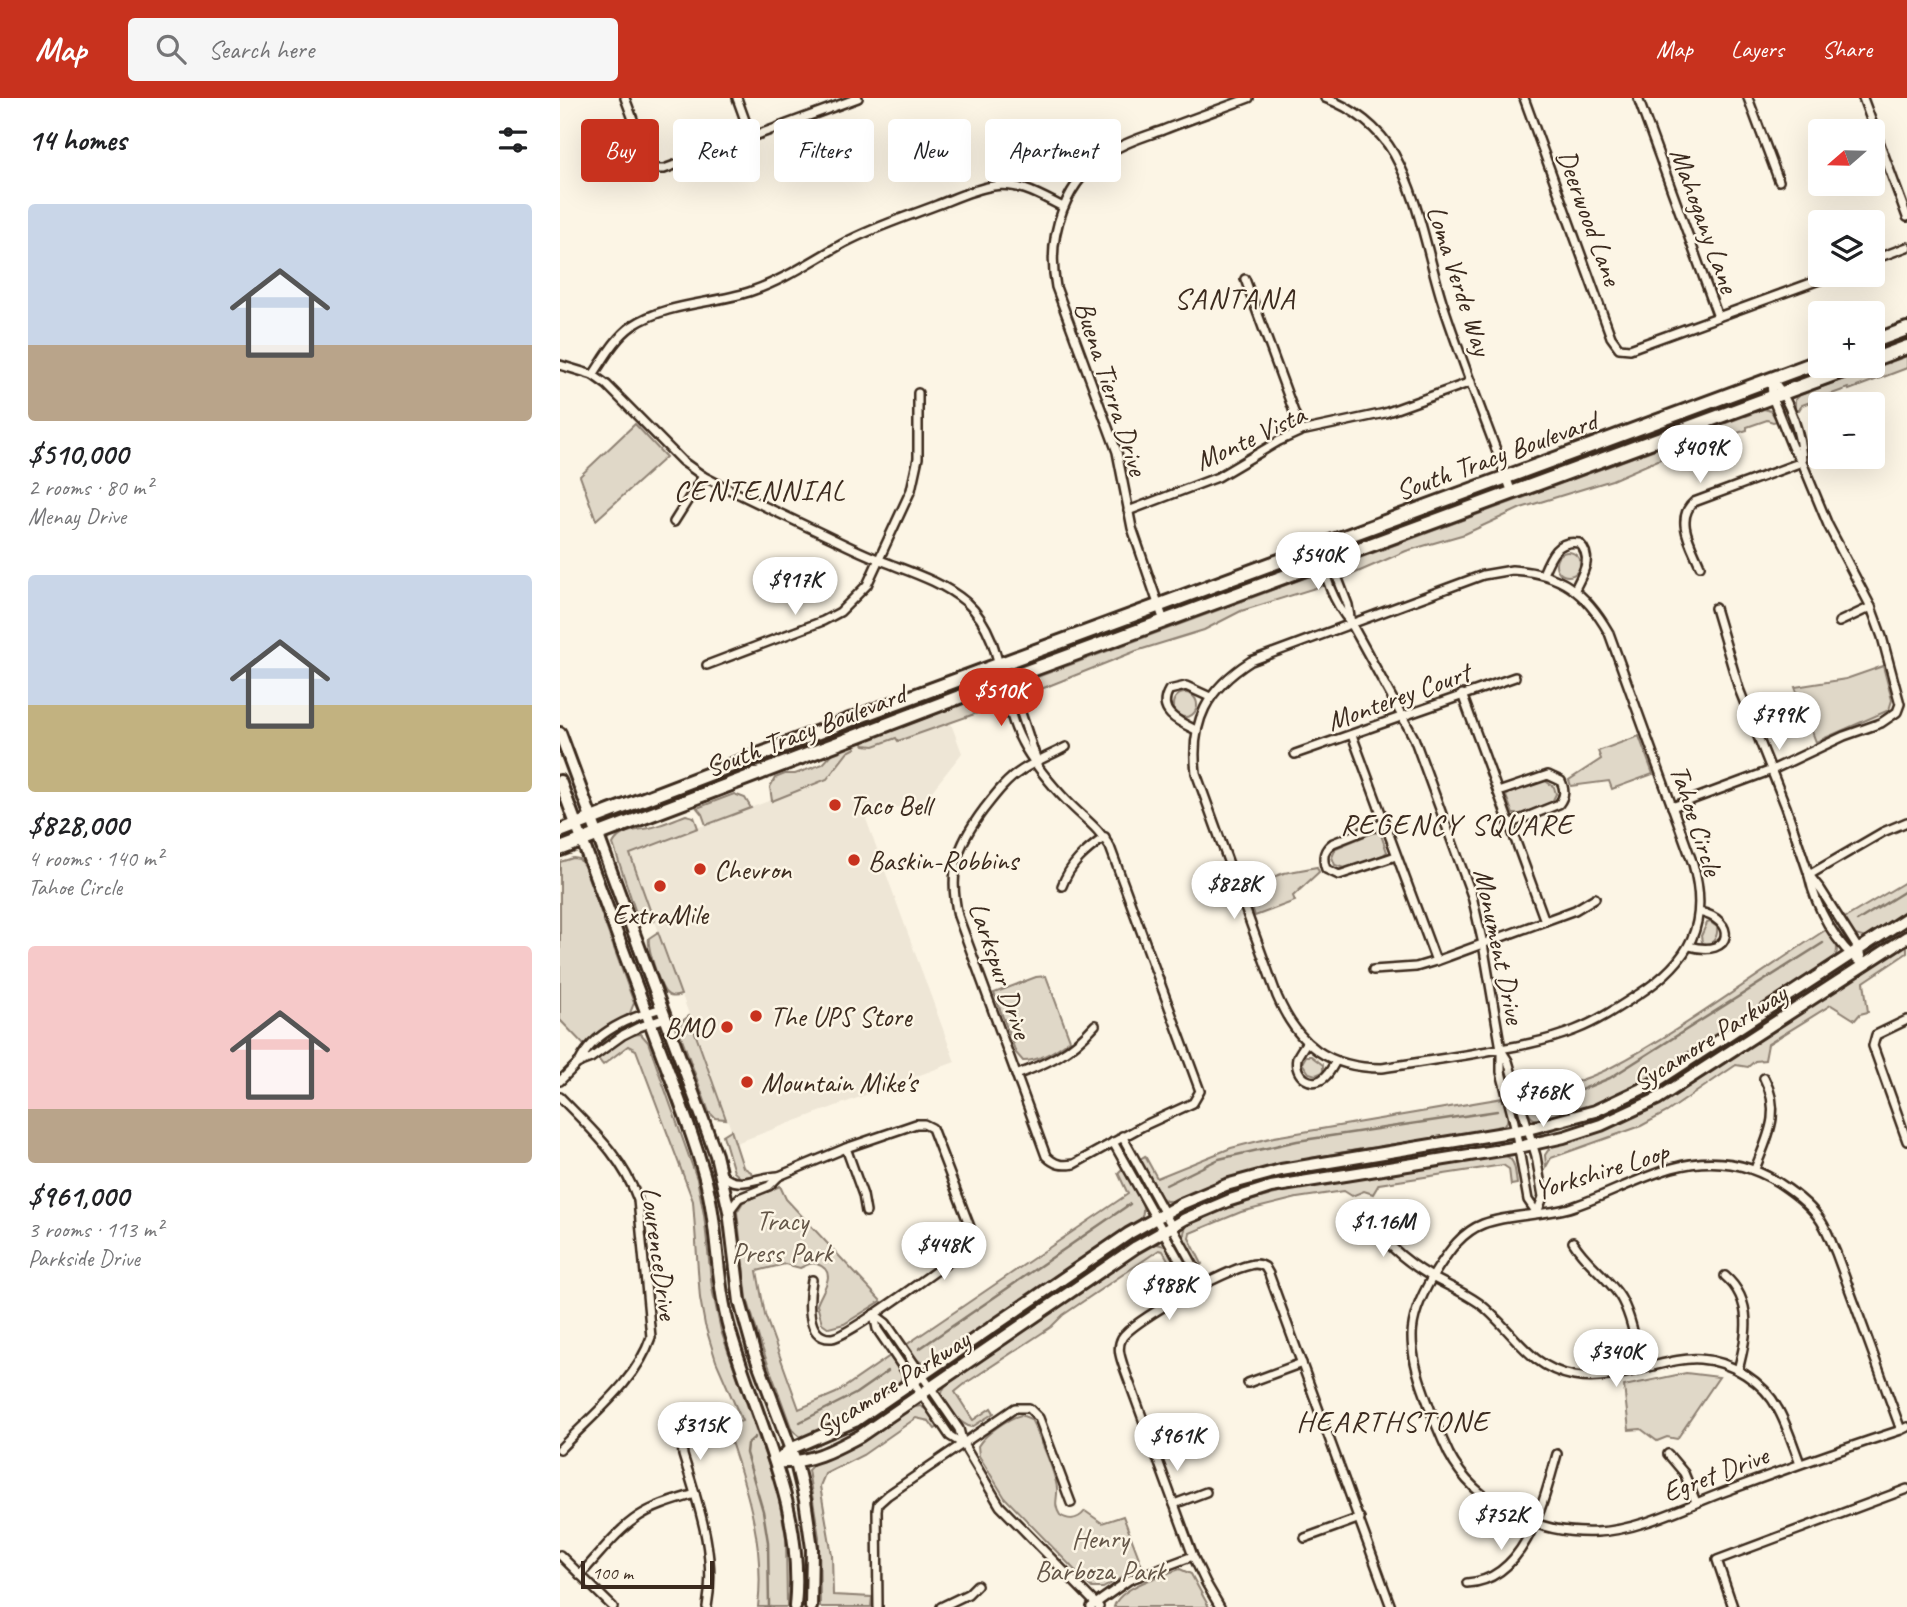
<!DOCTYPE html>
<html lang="en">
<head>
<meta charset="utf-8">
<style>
	body { margin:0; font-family:Caveat,sans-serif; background:#f6f6f6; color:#202124; height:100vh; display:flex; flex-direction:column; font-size:26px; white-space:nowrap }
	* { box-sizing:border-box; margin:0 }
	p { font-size:23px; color:#757577 }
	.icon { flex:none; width:38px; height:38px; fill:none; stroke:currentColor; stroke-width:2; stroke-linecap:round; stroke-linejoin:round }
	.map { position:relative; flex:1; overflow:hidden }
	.drawer { display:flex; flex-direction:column; background:#fff; width:560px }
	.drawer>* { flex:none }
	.banner { position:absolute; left:21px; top:21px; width:665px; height:63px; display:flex; gap:14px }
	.needle { width:46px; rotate:250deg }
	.tools { position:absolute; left:1248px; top:21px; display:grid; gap:14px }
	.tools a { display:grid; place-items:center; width:77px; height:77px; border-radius:7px; background:#fff; box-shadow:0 7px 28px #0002; font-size:35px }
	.scale { position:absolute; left:21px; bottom:18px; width:133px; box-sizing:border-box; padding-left:7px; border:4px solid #3b2a1e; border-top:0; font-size:19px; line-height:24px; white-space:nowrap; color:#3b2a1e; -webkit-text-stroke:5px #fcf5e5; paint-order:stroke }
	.price { position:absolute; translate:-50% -60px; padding:0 16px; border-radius:24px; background:#fff; color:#222; font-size:23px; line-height:46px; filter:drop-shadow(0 2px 4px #0008) }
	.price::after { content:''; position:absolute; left:50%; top:42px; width:21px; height:16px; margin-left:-10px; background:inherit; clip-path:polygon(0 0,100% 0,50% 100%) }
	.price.selected { background:#c8321e; color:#fff }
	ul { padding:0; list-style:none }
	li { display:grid; align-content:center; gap:14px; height:371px; padding:0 28px }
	li span { display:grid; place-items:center; height:217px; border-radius:7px; color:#555 }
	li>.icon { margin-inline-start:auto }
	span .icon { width:126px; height:126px; fill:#fffc; stroke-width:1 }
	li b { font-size:30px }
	h2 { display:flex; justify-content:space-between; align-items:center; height:84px; padding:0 28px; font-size:30px }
	.chip { padding:0 24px; border-radius:7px; background:#fff; box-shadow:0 7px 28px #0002; font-size:24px; line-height:63px }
	.chip.selected { background:#c8321e; color:#fff }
	header { display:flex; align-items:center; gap:42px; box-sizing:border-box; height:98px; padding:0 35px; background:#c8321e; color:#fff }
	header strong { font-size:33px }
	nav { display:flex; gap:38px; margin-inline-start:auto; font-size:24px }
	.search { width:490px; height:63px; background:#f6f6f6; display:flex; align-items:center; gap:18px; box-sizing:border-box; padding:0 24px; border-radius:7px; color:#757577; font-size:26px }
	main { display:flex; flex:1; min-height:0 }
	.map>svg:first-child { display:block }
	.built { fill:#eee6d6 }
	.green { fill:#e0d8c8; stroke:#8e8173; stroke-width:2 }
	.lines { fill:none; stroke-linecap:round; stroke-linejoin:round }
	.stream { stroke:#85796b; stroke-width:2.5 }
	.street-casing { stroke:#3b2a1e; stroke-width:12 }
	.secondary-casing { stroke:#3b2a1e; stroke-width:16 }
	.primary-casing { stroke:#3b2a1e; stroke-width:18 }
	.street { stroke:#fcf5e5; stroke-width:7 }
	.secondary { stroke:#fcf5e5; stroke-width:10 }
	.primary { stroke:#fcf5e5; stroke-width:12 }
	.poi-dot { fill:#c8321e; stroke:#fcf5e5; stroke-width:2.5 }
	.labels { text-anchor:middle; stroke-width:5; stroke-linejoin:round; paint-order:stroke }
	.street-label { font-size:28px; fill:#3b2a1e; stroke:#fcf5e5 }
	.poi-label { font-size:28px; fill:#3b2a1e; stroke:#fcf5e5; text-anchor:start }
	.park-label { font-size:28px; fill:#645648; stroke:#fcf5e5 }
	.neighbourhood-label { font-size:30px; letter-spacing:2px; fill:#3b2a1e; stroke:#fcf5e5 }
</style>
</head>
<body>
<header>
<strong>Map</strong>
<div class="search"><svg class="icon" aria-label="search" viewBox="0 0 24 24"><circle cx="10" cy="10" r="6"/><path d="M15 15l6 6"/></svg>Search here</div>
<nav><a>Map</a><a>Layers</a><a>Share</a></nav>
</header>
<main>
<section class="drawer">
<h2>14 homes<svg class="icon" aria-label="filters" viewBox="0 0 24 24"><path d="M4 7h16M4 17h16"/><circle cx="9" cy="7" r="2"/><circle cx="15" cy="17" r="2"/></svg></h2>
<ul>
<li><span style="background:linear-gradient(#c9d6e8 65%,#b9a48a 0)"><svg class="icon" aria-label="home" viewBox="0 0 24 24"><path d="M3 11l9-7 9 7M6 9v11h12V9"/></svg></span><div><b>$510,000</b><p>2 rooms · 80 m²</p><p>Menay Drive</p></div></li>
<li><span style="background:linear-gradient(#c9d6e8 60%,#c2b280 0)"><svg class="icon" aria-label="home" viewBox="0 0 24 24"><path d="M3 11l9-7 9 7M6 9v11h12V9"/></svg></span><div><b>$828,000</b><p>4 rooms · 140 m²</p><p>Tahoe Circle</p></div></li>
<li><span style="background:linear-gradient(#f6c9c9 75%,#b9a48a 0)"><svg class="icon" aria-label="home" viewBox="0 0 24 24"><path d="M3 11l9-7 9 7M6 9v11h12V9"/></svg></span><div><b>$961,000</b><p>3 rooms · 113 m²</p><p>Parkside Drive</p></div></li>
</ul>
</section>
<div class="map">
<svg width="1347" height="1509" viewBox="0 0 1347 1509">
	<rect width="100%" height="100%" fill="#fcf5e5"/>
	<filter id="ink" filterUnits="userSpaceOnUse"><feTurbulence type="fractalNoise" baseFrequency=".0143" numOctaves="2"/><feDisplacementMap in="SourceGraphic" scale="14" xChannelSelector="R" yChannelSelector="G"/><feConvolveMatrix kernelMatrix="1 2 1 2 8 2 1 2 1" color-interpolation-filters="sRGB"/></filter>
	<g filter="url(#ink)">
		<polygon class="built" points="390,623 402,655 368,698 306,721 395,964 176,1045 70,755 267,681 288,654 296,650 294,646 302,644 304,647 313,648 337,639 338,642"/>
		<g class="green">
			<polygon points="1347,258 1347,270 1289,292 1288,290 1242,307 1239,312 1235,312 1235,302 1240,297"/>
			<polygon points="1204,311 1211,313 1217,323 1213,324 1207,322 1187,329 1187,332 1136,348 1135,346 1052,382 961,410 905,436 846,453 784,480 783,469 791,463"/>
			<polygon points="75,326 106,359 36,422 20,378"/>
			<circle cx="1008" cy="466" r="12"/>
			<polygon points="750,478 759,479 765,487 681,513 644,532 576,553 461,599 460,590 469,582"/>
			<polygon points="1323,568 1332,602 1329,612 1256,644 1235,589 1286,581"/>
			<circle cx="625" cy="607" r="12"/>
			<polygon points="426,597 438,599 443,606 338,643 336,640 314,648 304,647 302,644"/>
			<polygon points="1079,638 1093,676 1052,691 1049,683 1011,688 1009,682 1041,661 1038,653"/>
			<polygon points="294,646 296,650 288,654 267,681 212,703 210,689 215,680 225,676 235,676 263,666 274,654"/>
			<polygon points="984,682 994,689 996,696 992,704 962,716 953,716 946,698 953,693"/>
			<polygon points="174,696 185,700 191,710 146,727 142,716 137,710"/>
			<path d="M126 717 134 719 138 730 70 756 94 823 82 824 77 818 53 746C60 731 79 733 93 729 104 726 115 721 126 717Z"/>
			<polygon points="820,734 827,754 823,757 787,771 775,767 772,759 776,750 812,735"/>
			<polygon points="13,760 19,761 24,768 74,905 70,915 24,947 0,922 0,764"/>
			<polygon points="757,769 759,774 733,798 735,803 695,818 685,789 724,775"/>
			<polygon points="1347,783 1347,814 1306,840 1295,837 1283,821"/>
			<path d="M1150 824 1157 829C1158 837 1155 845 1146 847L1142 844 1141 838 1147 825Z"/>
			<path d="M1267 831C1274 842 1282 850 1273 862L1087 982 1030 1009 982 1023C967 1022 967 1011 963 998 992 991 1022 984 1050 970 1125 931 1195 877 1267 831Z"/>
			<path d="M98 834 121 897C115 899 110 900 105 894 99 886 87 849 89 840Z"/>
			<polygon points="1347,845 1347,855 1304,884 1308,914 1300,916 1295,922 1271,907 1208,946 1205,962 1195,963 1188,969 1176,967 1107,1014 1081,1028 991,1060 986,1069 985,1057 991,1048 1059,1026 1096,1007"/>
			<path d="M486 878 510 942C497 952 480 963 463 963L456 955 434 895 476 879Z"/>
			<polygon points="129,918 166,1021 155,1020 149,1014 120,935 121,924"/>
			<path d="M81 936 88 944 137 1081 144 1117 152 1190 161 1233 217 1391 226 1439 227 1509H198C205 1450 188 1393 169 1338L137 1347 135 1346 141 1338 182 1323 156 1263 145 1227 140 1200 133 1103 76 952 68 948 43 967 38 961C50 951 65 936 81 936Z"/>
			<polygon points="746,958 751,958 763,967 763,974 756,977 749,975 742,965"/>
			<path d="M943 1000 948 1018 947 1024 938 1031C829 1048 715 1056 614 1103H606L601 1099 580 1061 585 1058 597 1080 671 1050 714 1039Z"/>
			<polygon points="171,1032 183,1069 191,1074 192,1078 181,1080 174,1074 163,1037"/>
			<path d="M941 1057C956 1058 955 1073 957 1086L951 1087 949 1071 943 1067 819 1086 813 1096 804 1093 792 1098 784 1093 737 1100 681 1114 630 1135 629 1140 642 1166 639 1168C631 1154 615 1137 630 1125 728 1082 836 1074 941 1057Z"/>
			<path d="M563 1070C571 1085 592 1108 579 1123L373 1264C358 1269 354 1258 346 1247L568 1096 558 1075Z"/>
			<path d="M220 1088 226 1101 321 1203 284 1226 269 1230 262 1225 257 1207C260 1195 280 1174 257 1166 251 1164 246 1167 240 1170L225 1166 197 1173 205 1217 239 1311 276 1295 330 1258 342 1278C338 1298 262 1337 242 1340L232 1332 200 1244 187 1200 177 1114 183 1104Z"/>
			<path d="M593 1145 605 1148 616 1167 612 1169 603 1153 599 1152 503 1217 491 1229 406 1285 395 1294 413 1322 431 1310 434 1315 412 1329C402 1328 382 1307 382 1296 382 1291 385 1289 387 1285Z"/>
			<polygon points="1126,1275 1159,1279 1117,1341 1107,1339 1097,1343 1081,1331 1069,1332 1064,1288"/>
			<polygon points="360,1308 367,1312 379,1329 375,1331 369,1323 356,1320 303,1357 265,1376 260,1388 272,1457 273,1497 312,1499 311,1509 260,1509 259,1439 248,1372 255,1365 302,1344 351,1310"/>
			<path d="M461 1317 471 1321C478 1335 495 1374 497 1390 498 1401 493 1406 500 1417 509 1423 518 1422 525 1413L542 1425 563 1418 582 1468 543 1490H532L445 1400 419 1358 418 1348C425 1336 448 1320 461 1317Z"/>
			<path d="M620 1471 631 1476 649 1509H554C559 1489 603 1477 620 1471Z"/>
		</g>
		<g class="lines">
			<g class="stream">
				<polyline points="1297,823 1347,792"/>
				<polyline points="976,1007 1006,998 1050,980 1263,845"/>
				<polyline points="606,1087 659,1061 737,1043 937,1013"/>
				<polyline points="359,1251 570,1106"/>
				<polyline points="240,1324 295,1296 328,1273"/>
				<polyline points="195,1339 187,1346 186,1355 203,1413 208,1444 209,1509"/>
			</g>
			<defs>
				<g id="street">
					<polyline points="65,0 88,61 94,71 104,71 298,0"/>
					<polyline points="177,0 191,39"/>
					<path d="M765 0C793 10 819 30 834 56 859 101 867 155 882 203 903 268 929 331 952 395"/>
					<polyline points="964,0 1051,239 1059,250 1070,251 1273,177"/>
					<polyline points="1078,0 1158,219"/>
					<polyline points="1188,0 1219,83"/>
					<polyline points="1303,0 1347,119"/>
					<polyline points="1312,162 1347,149"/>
					<polyline points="685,181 741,333"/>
					<path d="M0 267 33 277 47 287 122 363 143 378C177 396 213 412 248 429 272 440 296 453 320 462 350 474 381 483 406 504 446 540 438 600 462 644 471 662 493 689 507 703 522 719 539 730 550 749L640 993 633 1005 583 1028 514 1066C502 1068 495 1067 486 1058L398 818C388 773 397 747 424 711 435 697 446 682 462 672 476 663 491 657 506 649"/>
					<path d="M33 277C44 261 55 240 72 228 106 205 152 206 189 194 223 183 253 162 284 145 314 129 346 119 377 107 395 100 414 91 433 88 459 84 481 98 503 109"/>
					<path d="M1212 281C1230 303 1241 335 1242 364"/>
					<polyline points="568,413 658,379 719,343 741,333 825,315 911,284"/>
					<polyline points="114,424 143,378"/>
					<path d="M760 447C763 476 773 504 791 525L854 640 912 798 923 846 941 951V974L954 1024 968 1102 977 1115"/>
					<polyline points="770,460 788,507 791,525"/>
					<path d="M1140 468C1132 448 1114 421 1134 404L1242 364"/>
					<path d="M952 472C1000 475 1025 493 1049 535L1133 766C1150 826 1130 863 1079 896 1059 909 1038 923 1015 932 985 944 953 949 922 954 889 960 855 965 822 970 768 970 738 947 717 898L636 675C630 623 647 591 691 563L923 477Z"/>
					<path d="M983 476C990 459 997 441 1019 445 1034 459 1023 475 1015 491"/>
					<polyline points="1155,510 1179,591 1226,709 1249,777 1261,792 1299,852 1303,867"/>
					<path d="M604 523 572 430 557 354 496 189C486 137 505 81 552 53 568 43 586 38 603 32 631 21 660 11 689 0"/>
					<polyline points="1279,524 1311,509"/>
					<polyline points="147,567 263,523 280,514 307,487 351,392 358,360 358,295"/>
					<polyline points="444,582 454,594 476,660"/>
					<polyline points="902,596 985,823"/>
					<path d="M636 632C619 624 596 614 609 592L626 588 650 599"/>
					<polyline points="792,637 876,863"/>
					<polyline points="735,656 955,579"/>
					<path d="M938 694 988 677 1001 683C1005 692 1005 698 999 706L949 726"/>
					<polyline points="1112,709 1212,672 1284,638 1321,625 1337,614 1340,606 1322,539 1311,509 1268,427 1242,364 1232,349 1212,299 1211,281"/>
					<path d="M824 725 773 745C763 752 762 760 766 771L779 777 836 758"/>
					<polyline points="1249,777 1323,734 1347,724"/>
					<path d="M1249 778C1256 810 1276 847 1303 867"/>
					<path d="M502 788C510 766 525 753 545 739"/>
					<path d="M1129 848C1174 861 1177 821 1139 814"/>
					<polyline points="813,872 856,869 876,863 1015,812 1035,800"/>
					<polyline points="1347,922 1316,937 1313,948 1347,1043"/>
					<path d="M746 945C743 950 739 955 737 960 733 978 753 992 766 978 770 974 773 968 776 963"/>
					<polyline points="941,952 948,963 976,1058 983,1099 977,1115"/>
					<path d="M19 965C33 934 71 919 102 910"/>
					<path d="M456 977C490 964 510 955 535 927"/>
					<polyline points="0,983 18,965 31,960 63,937 79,929 106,920"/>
					<path d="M0 999C32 1032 62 1058 78 1102L91 1239C76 1284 32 1317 0 1351"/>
					<polyline points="562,1038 637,1174 638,1188"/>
					<polyline points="553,1044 628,1178 638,1187"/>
					<polyline points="286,1050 303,1097 306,1114"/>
					<path d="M1195 1071C1208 1038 1222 1014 1204 980"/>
					<path d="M162 1077C180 1093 197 1078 219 1078"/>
					<path d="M170 1112 179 1100 209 1088 219 1078 286 1050 356 1026H364L372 1030 410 1129 412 1141 408 1150C386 1165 290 1238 272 1240 244 1242 249 1198 252 1182"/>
					<path d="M804 1113C822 1143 842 1161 872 1179 888 1188 904 1194 919 1205 953 1231 967 1269 1014 1278 1041 1283 1068 1274 1093 1268 1109 1264 1124 1260 1140 1261 1171 1263 1204 1284 1218 1311 1227 1327 1233 1347 1240 1365"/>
					<path d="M1013 1144C1026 1166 1050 1180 1062 1202 1073 1223 1076 1248 1081 1271"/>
					<path d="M1165 1178C1194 1203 1187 1239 1178 1272"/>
					<polyline points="314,1216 317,1231 390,1338 403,1346 440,1408 539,1509"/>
					<polyline points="314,1216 326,1225 399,1331 403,1346"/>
					<polyline points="688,1285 742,1265"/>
					<path d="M1341 1332 1276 1155C1272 1146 1269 1137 1264 1128 1256 1113 1242 1101 1228 1091 1193 1065 1155 1058 1112 1070 1077 1080 1044 1099 1009 1110 981 1118 950 1116 923 1126 902 1134 889 1153 878 1170 847 1218 845 1244 865 1297 872 1317 880 1337 889 1356 916 1408 981 1437 1037 1434 1080 1432 1124 1409 1164 1394 1223 1372 1282 1351 1341 1332L1347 1329"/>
					<path d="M125 1333 122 1345 123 1357C138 1406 157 1456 147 1509"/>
					<polyline points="1108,1356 1124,1375 1136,1404"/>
					<polyline points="614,1406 646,1394"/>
					<polyline points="745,1440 800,1420"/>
					<polyline points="0,1457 53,1509"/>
					<path d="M20 1477C39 1457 56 1433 79 1418 96 1407 116 1402 135 1396"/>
					<path d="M907 1485C966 1482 984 1402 997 1356"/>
					<polyline points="318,1509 317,1412 318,1406 328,1397 455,1310 469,1310 479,1320 511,1405"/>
					<polyline points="381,1509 408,1496 417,1487"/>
					<polyline points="531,1509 569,1482 633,1458"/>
					<path d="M660 1509 646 1485 633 1458 563 1267C560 1258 557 1249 562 1240 573 1222 667 1171 690 1167 696 1165 700 1166 705 1169L709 1176 831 1509"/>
					<polyline points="1173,1509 1157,1462 1347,1391"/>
				</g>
				<g id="secondary">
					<polyline points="0,635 156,1057 169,1113 180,1204 194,1254 236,1365 245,1402 252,1450 251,1509"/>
					<path d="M0 683C30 765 61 846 91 927 109 976 130 1026 144 1076 159 1128 155 1182 170 1233 197 1327 245 1407 235 1509"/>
					<polyline points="217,1364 230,1351 295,1323 568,1136 621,1106 666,1087 721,1072 968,1031 1035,1013 1092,986 1347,820"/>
					<path d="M217 1364C248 1366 274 1352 300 1338L576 1149 625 1121 670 1102 711 1089 959 1049 1004 1039 1041 1027 1097 1001 1347 839"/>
				</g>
				<g id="primary">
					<polyline points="1312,244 1347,231"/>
					<polyline points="1312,262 1347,249"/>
					<polyline points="0,733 316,612 1260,263"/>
					<polyline points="0,751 444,582 1296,268"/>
				</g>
			</defs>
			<use href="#street" class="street-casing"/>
			<use href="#secondary" class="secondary-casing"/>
			<use href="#primary" class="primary-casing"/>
			<use href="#street" class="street"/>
			<use href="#secondary" class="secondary"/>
			<use href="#primary" class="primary"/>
		</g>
	</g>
	<g class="poi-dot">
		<circle cx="275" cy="707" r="7"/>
		<circle cx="294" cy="762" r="7"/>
		<circle cx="140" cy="771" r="7"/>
		<circle cx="100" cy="788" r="7"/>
		<circle cx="196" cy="918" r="7"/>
		<circle cx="167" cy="929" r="7"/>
		<circle cx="187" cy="984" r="7"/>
	</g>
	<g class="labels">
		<g class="street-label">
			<text transform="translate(1030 119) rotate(70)" y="10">Deerwood Lane</text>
			<text transform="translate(1145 122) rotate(70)" y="10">Mahogany Lane</text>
			<text transform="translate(900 182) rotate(72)" y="10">Loma Verde Way</text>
			<text transform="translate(552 290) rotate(72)" y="10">Buena Tierra Drive</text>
			<text transform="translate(690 339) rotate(-25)" y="10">Monte Vista</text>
			<text transform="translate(936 357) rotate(-20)" y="10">South Tracy Boulevard</text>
			<text transform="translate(838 598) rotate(-20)" y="10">Monterey Court</text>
			<text transform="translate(245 632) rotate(-21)" y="10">South Tracy Boulevard</text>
			<text transform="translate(1137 722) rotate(72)" y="10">Tahoe Circle</text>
			<text transform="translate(940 848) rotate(78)" y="10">Monument Drive</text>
			<text transform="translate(441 872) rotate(71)" y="10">Larkspur Drive</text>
			<text transform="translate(1149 939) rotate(-32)" y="10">Sycamore Parkway</text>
			<text transform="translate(1041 1072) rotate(-17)" y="10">Yorkshire Loop</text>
			<text transform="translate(100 1155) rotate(82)" y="10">LourenceDrive</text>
			<text transform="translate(332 1285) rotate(-32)" y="10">Sycamore Parkway</text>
			<text transform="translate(1155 1375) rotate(-21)" y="10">Egret Drive</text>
		</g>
		<g class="poi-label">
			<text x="289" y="717">Taco Bell</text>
			<text x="308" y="772">Baskin-Robbins</text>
			<text x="154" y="781">Chevron</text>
			<text x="100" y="826" text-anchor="middle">ExtraMile</text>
			<text x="210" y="928">The UPS Store</text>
			<text x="153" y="939" text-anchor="end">BMO</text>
			<text x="201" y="994">Mountain Mike's</text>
		</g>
		<g class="park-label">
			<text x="222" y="1132">Tracy<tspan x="222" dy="32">Press Park</tspan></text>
			<text x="540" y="1450">Henry<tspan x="540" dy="32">Barboza Park</tspan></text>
		</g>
		<g class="neighbourhood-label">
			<text x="675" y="210">SANTANA</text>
			<text x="200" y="402">CENTENNIAL</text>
			<text x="897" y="736">REGENCY SQUARE</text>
			<text x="833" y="1333">HEARTHSTONE</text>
		</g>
	</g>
</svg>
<div class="tools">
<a><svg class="needle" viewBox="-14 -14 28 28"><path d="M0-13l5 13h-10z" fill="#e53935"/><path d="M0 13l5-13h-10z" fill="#757577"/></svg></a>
<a><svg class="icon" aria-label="layers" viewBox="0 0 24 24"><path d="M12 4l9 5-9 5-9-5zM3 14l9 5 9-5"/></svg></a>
<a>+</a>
<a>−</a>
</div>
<div class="scale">100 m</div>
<b class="price" style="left:1140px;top:387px">$409K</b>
<b class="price" style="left:758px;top:494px">$540K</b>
<b class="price" style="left:235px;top:519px">$917K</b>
<b class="price selected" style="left:441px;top:630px">$510K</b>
<b class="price" style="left:1219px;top:654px">$799K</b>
<b class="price" style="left:674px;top:823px">$828K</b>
<b class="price" style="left:983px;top:1031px">$768K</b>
<b class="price" style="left:823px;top:1161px">$1.16M</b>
<b class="price" style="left:384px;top:1184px">$448K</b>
<b class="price" style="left:609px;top:1224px">$988K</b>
<b class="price" style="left:1056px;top:1291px">$340K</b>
<b class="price" style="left:140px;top:1364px">$315K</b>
<b class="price" style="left:617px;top:1375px">$961K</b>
<b class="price" style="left:941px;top:1454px">$752K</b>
<div class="banner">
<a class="chip selected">Buy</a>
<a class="chip">Rent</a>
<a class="chip">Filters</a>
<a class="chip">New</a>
<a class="chip">Apartment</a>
</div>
</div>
</main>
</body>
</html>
